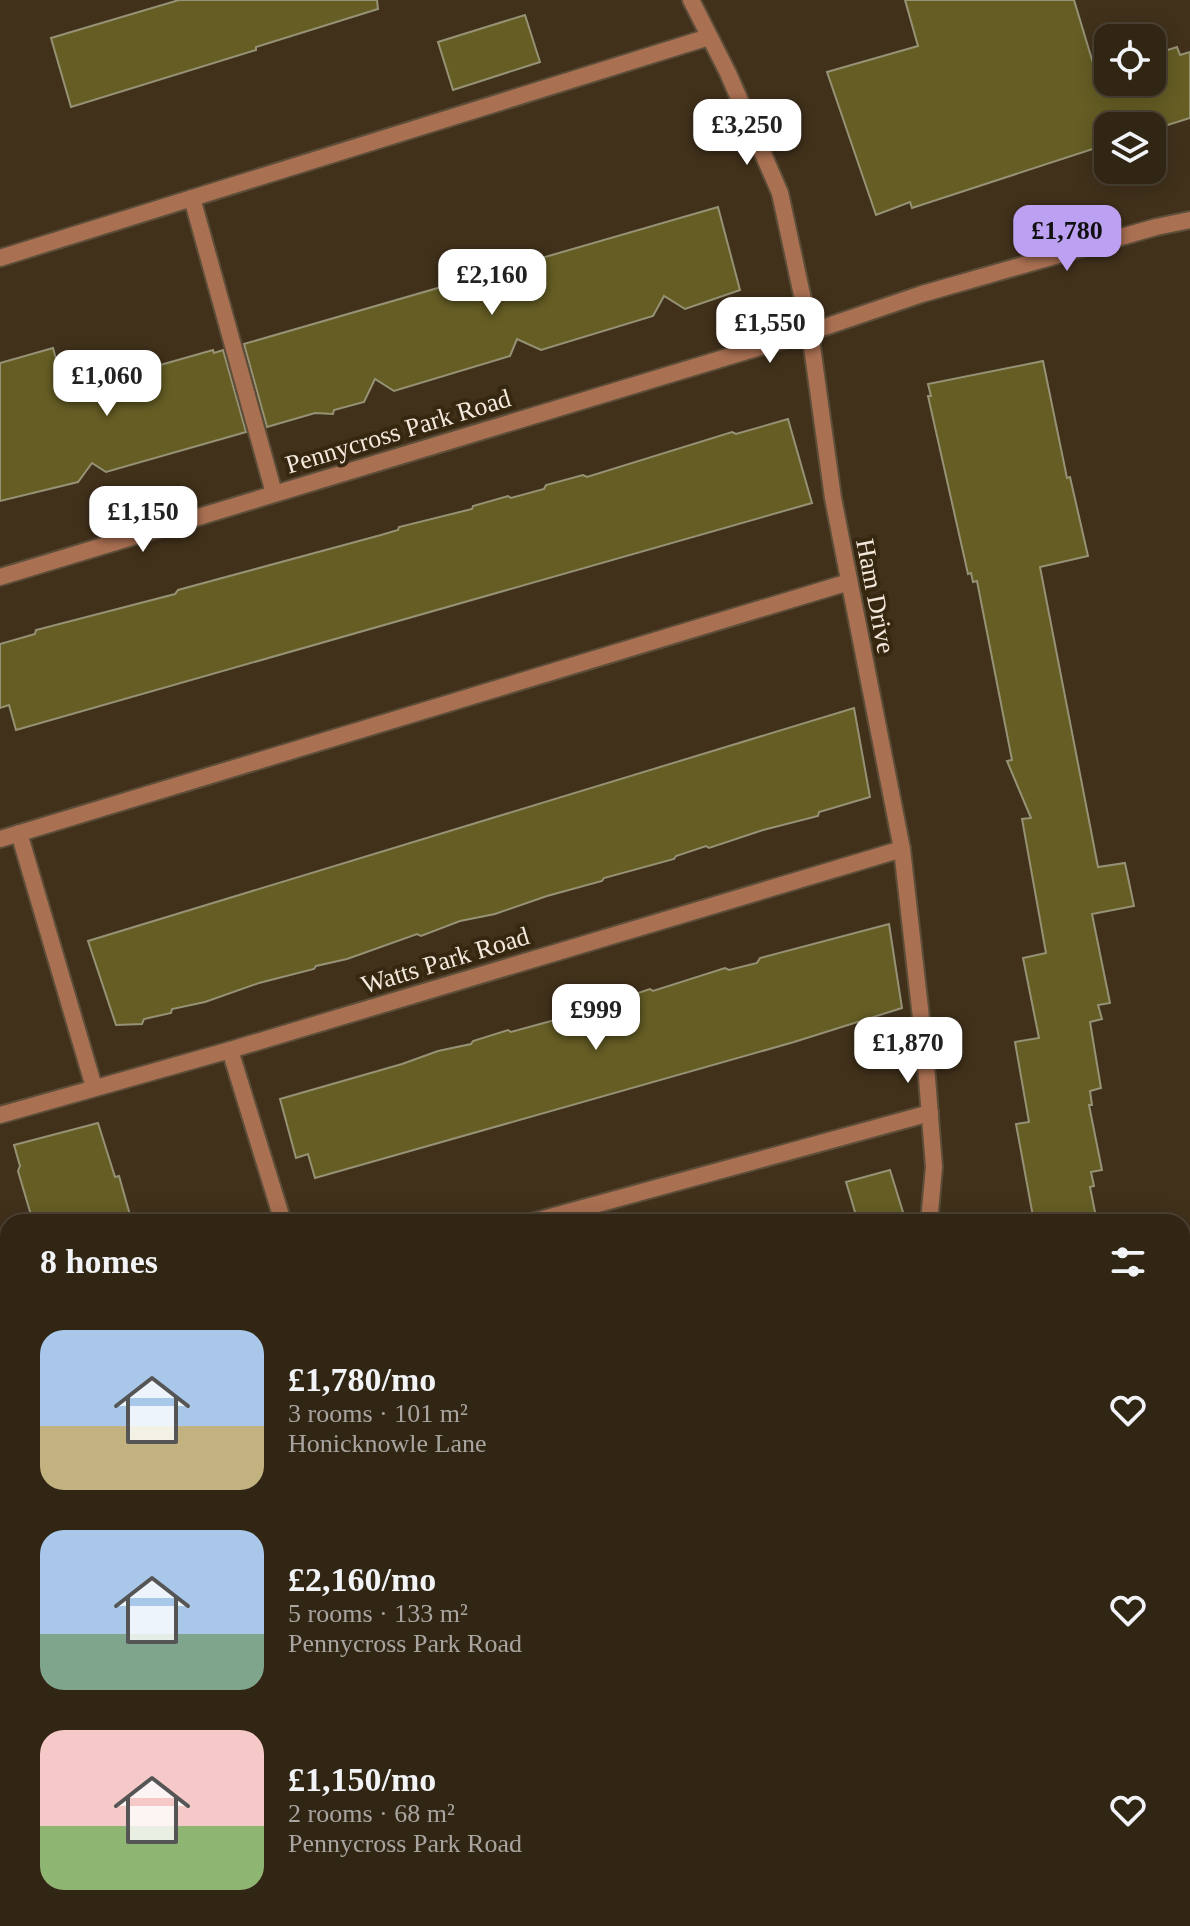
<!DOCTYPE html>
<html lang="en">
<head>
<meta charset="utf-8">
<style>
	body { margin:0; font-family:Georgia,serif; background:#3d3122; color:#f1f3f6; height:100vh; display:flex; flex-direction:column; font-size:30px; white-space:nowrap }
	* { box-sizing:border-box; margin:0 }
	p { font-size:26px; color:#a8a5a0 }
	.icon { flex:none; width:44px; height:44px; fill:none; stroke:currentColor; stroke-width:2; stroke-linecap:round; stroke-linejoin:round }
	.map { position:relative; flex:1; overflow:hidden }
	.sheet { position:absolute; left:0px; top:1214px; width:1190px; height:712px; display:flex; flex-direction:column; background:#312514; border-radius:24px 24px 0 0; box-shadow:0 4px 20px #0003,0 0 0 2px #4c4234 }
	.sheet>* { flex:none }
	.tools { position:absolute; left:1094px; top:24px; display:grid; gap:16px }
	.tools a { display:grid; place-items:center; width:72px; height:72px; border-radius:16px; background:#312514; box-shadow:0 4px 20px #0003,0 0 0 2px #4c4234; font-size:40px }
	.price { position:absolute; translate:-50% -68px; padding:0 18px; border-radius:16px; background:#fff; color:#222; font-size:26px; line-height:52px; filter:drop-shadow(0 2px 4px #0008) }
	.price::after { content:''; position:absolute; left:50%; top:48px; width:24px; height:18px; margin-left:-12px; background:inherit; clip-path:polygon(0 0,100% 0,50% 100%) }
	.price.active { background:#bca0f2; color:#111 }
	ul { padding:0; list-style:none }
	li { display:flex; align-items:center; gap:24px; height:200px; padding:0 40px }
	li span { display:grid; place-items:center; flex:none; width:224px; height:160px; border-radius:24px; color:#555 }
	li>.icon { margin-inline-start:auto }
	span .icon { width:96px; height:96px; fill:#fffc; stroke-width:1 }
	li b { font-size:34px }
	h2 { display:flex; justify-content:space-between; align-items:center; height:96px; padding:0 40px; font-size:34px }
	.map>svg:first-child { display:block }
	.building { fill:#655d24; stroke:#969275; stroke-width:2 }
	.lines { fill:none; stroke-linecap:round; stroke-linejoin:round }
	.service-casing { stroke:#5d4e3a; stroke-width:20 }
	.minor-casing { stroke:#5d4e3a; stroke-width:20 }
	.tertiary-casing { stroke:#5d4e3a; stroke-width:20 }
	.service { stroke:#aa7052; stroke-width:16 }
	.minor { stroke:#aa7052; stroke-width:16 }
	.tertiary { stroke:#aa7052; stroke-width:16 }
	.labels { text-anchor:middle; stroke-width:8; stroke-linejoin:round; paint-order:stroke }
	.street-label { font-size:26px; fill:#f3e9dc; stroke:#362711 }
</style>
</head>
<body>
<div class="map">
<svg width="1190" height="1926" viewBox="0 0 1190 1926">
	<rect width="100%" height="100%" fill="#41311b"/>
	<g class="building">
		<polygon points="179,0 377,0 378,9 256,47 256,50 71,107 51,38"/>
		<polygon points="905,0 1074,0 1096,73 1108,69 1108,82 1152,82 1152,55 1177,47 1180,55 1190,52 1190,118 1152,130 1152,126 1108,126 1108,144 912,208 910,202 876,215 827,72 918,46"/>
		<polygon points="525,15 540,62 453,90 438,42"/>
		<polygon points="718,207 740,290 685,309 664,296 653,316 541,350 517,339 510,356 394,391 375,379 364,402 334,410 333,414 315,413 267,427 244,344"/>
		<polygon points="53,348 65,392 213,350 214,353 223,350 246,432 106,472 92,463 78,482 0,501 0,363"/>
		<polygon points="1043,361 1067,478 1070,477 1088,556 1040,567 1098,867 1125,863 1134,906 1092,914 1110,1003 1098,1005 1102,1019 1090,1022 1101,1088 1090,1091 1092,1105 1089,1105 1102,1170 1091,1172 1094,1186 1090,1187 1097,1222 1034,1222 1016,1124 1029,1122 1015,1042 1039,1038 1023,958 1046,953 1022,819 1031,818 1007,761 1012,760 977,581 973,582 971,573 968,574 928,396 931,396 928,384"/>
		<polygon points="788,419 812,503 16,730 9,705 0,708 0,644 35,634 36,630 175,594 178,590 381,535 398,530 399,527 472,509 473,506 508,496 511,498 544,489 546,485 583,475 587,477 732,432 736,434"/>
		<polygon points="854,708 870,797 819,812 818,816 763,830 709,848 706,846 676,856 674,859 604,878 602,881 547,896 495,914 460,921 421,936 417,934 347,959 316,966 314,969 259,983 205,1002 172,1009 171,1013 144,1019 142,1024 116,1025 88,941"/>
		<polygon points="889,924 902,1008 794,1042 315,1178 308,1154 296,1158 280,1099 402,1064 438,1051 471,1044 473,1041 508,1030 511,1032 562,1018 650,989 653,991 725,968 729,970 757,963 760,958"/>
		<polygon points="98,1123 115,1177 119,1176 132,1222 41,1222 31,1215 18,1171 20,1166 14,1145"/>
		<polygon points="890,1170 906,1222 858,1222 846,1182"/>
	</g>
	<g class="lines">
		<defs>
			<g id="service">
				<polyline points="192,198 274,493"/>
				<polyline points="0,258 709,37"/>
				<polyline points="19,833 94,1087"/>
				<polyline points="0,839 849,582"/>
				<polyline points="230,1050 283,1222"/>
				<polyline points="532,1222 930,1113"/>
				<polyline points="1182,1620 1190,1650"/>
				<polyline points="0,1802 8,1792"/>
			</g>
			<g id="minor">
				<polyline points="0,577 810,332"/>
				<polyline points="0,1115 230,1050 902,849"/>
				<polyline points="0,1273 8,1282"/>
				<polyline points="1182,1494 1190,1491"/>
				<polyline points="0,1643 8,1649"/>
				<polyline points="471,1918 476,1926"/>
				<polyline points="118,1926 125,1918"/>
			</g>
			<g id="tertiary">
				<polyline points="691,0 728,73 780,193 810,332 833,498 902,849 925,1053 934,1167 929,1222"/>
				<polyline points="810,332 922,294 1156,227 1190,220"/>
				<polyline points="802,1926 804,1918"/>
			</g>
		</defs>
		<use href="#service" class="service-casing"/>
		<use href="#minor" class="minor-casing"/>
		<use href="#tertiary" class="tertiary-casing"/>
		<use href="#service" class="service"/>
		<use href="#minor" class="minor"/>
		<use href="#tertiary" class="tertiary"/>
	</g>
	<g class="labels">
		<g class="street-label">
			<text transform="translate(398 431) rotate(-17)" y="9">Pennycross Park Road</text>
			<text transform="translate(876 596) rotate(79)" y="9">Ham Drive</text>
			<text transform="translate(445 960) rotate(-17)" y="9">Watts Park Road</text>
		</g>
	</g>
</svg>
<div class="tools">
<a><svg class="icon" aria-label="locate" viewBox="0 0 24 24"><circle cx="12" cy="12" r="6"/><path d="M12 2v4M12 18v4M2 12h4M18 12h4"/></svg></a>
<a><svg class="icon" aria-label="layers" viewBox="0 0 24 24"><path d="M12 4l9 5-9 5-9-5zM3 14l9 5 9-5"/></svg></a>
</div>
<b class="price" style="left:747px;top:167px">£3,250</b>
<b class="price active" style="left:1067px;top:273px">£1,780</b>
<b class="price" style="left:492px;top:317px">£2,160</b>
<b class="price" style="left:770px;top:365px">£1,550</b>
<b class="price" style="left:107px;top:418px">£1,060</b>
<b class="price" style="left:143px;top:554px">£1,150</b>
<b class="price" style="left:596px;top:1052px">£999</b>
<b class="price" style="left:908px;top:1085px">£1,870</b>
<section class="sheet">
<h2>8 homes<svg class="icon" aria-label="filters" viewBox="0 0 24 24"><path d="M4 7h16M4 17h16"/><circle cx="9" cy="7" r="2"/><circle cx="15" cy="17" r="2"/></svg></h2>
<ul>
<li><span style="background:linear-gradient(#a9c7e8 60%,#c2b280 0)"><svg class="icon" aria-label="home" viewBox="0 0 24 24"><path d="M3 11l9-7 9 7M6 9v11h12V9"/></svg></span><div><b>£1,780/mo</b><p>3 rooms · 101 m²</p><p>Honicknowle Lane</p></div><svg class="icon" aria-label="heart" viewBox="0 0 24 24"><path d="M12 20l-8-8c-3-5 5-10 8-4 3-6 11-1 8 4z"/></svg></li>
<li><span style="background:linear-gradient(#a9c7e8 65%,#7fa58c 0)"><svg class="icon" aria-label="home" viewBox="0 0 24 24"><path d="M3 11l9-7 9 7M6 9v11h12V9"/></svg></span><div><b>£2,160/mo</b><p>5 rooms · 133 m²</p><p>Pennycross Park Road</p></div><svg class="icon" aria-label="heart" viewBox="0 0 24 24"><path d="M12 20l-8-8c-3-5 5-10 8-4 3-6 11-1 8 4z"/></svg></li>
<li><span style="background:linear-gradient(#f6c9c9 60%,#8fb573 0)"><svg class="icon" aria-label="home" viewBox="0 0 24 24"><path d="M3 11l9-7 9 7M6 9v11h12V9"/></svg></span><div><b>£1,150/mo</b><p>2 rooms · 68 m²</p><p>Pennycross Park Road</p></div><svg class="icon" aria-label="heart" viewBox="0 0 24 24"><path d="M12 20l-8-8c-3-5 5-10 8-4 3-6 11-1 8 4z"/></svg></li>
</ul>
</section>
</div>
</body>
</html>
